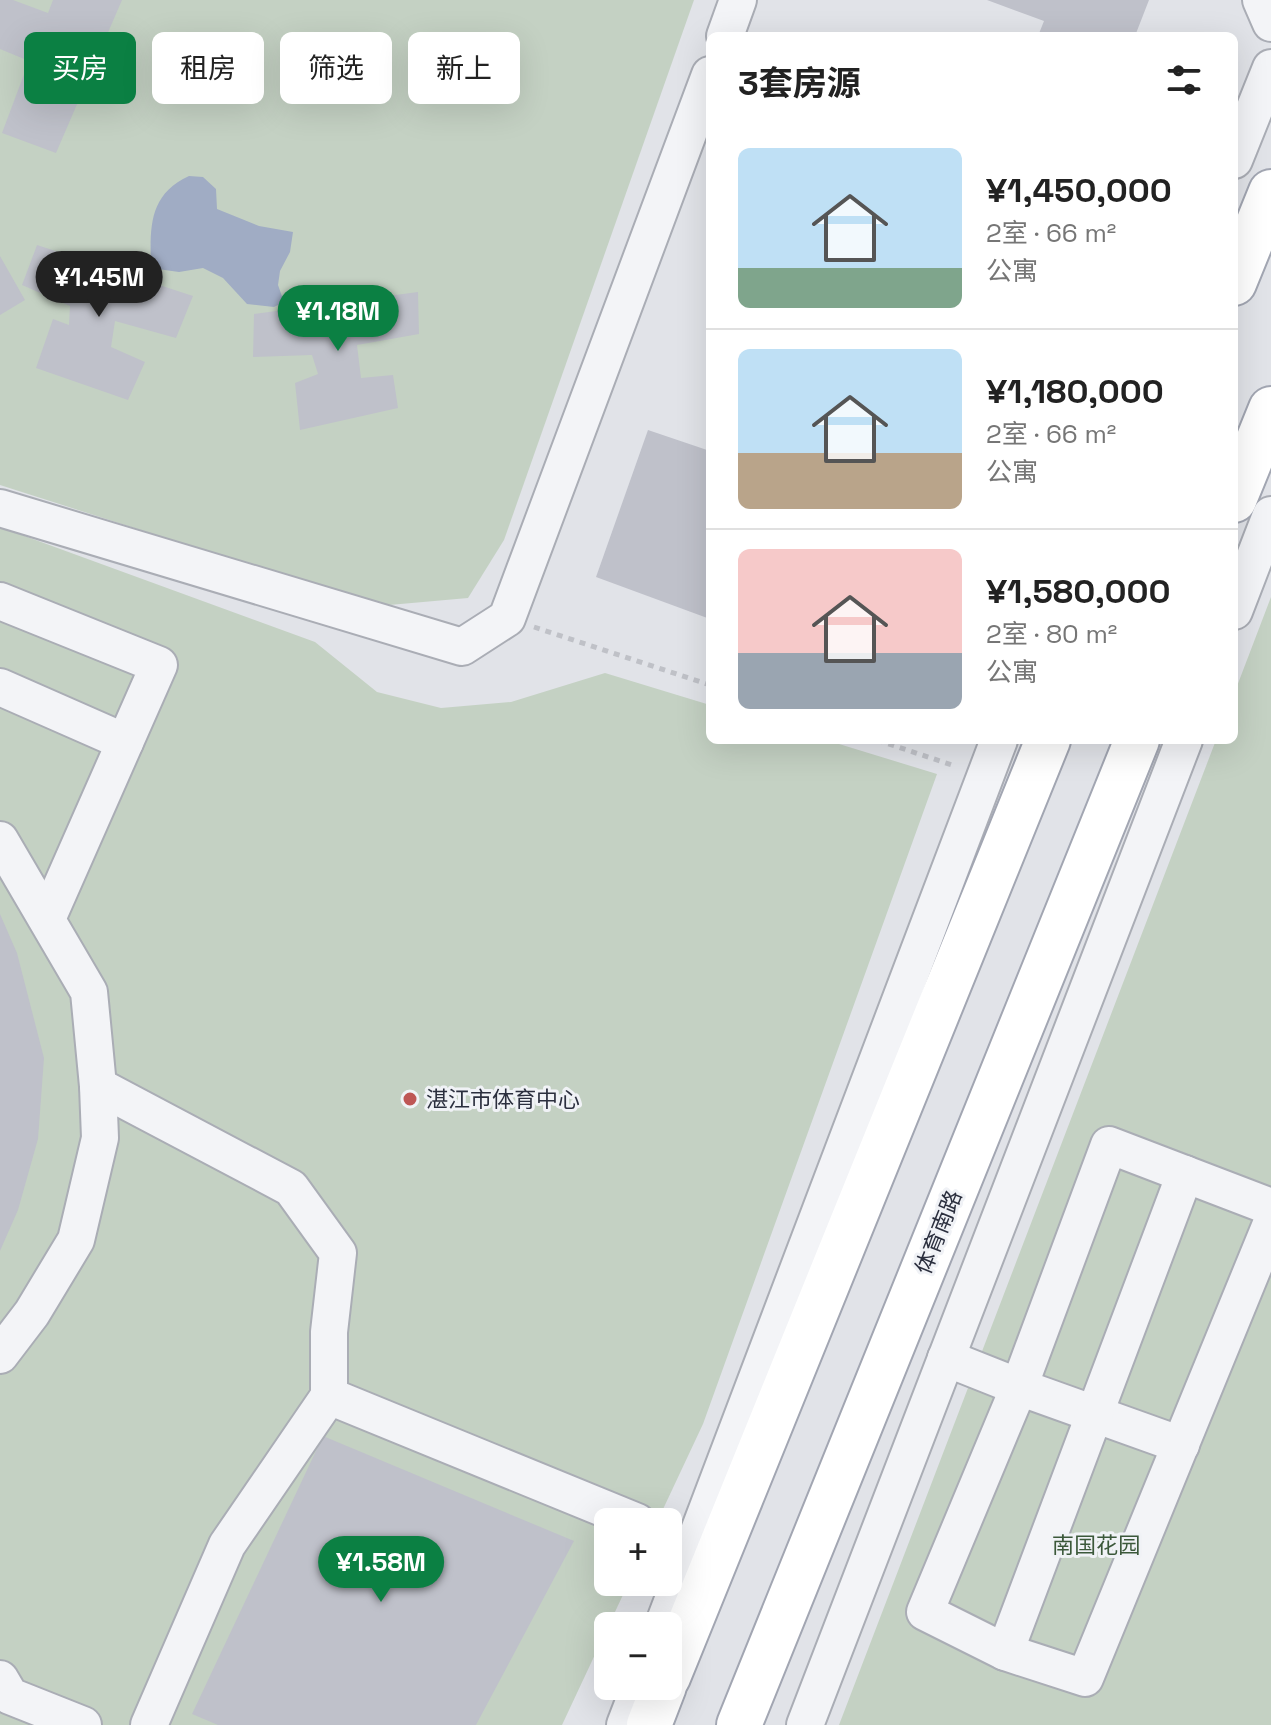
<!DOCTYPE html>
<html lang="zh">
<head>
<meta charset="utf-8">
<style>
	body { margin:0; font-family:"Space Grotesk","Noto Sans SC",sans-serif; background:#f6f6f6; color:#222; height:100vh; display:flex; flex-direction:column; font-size:30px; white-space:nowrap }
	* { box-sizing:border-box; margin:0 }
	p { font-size:26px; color:#767676 }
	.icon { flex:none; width:44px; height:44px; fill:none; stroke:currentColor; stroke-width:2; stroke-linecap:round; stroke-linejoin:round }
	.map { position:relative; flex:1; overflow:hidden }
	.sheet { position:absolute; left:706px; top:32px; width:532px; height:712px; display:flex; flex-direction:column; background:#fff; border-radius:12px; box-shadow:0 8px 32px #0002 }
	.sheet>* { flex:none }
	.top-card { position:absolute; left:24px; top:32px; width:562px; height:72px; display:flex; gap:16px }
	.controls { position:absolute; left:594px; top:1508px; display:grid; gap:16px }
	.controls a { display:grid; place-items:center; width:88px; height:88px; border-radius:12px; background:#fff; box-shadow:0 8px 32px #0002; font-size:40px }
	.price { position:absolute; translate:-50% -68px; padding:0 18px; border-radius:28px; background:#0b8043; color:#fff; font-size:26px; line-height:52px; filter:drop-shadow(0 2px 4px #0008) }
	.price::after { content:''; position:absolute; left:50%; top:48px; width:24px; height:18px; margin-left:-12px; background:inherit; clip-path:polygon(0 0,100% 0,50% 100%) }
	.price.selected { background:#222; color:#fff }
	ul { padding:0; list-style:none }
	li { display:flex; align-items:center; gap:24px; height:200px; padding:0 32px }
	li+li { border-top:2px solid #e0e0e0 }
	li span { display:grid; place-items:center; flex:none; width:224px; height:160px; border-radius:12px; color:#555 }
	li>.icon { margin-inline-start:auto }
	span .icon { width:96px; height:96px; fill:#fffc; stroke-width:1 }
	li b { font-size:34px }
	h2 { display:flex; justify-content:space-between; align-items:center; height:96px; padding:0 32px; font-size:34px }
	.chip { padding:0 28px; border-radius:12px; background:#fff; box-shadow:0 8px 32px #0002; font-size:28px; line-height:72px }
	.chip.selected { background:#0b8043; color:#fff }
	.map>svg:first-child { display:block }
	.green { fill:#c4d1c3 }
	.water { fill:#a0acc4 }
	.building { fill:#bfc1ca }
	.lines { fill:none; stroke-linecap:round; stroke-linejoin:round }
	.minor-casing { stroke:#aaadb5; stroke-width:40 }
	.major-casing { stroke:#a2a6b2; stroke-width:48 }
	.path { stroke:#bfc1c7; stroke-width:5; stroke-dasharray:6 6; stroke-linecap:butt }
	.minor { stroke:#f3f4f7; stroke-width:36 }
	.major { stroke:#fff; stroke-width:44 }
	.poi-dot { fill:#be5655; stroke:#f0f2f6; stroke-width:3 }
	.labels { text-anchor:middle; stroke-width:6; stroke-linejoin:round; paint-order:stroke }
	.poi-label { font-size:22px; fill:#2b2f3e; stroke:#f0f2f6; text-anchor:start }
	.street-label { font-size:22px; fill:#2b2f3e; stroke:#f0f2f6 }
	.park-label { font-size:22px; fill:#3b583a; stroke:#f0f2f6 }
</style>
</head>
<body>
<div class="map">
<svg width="1271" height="1725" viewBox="0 0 1271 1725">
	<rect width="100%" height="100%" fill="#e1e3e8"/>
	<g class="green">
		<polygon points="0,0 694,0 504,540 468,598 378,606 0,485"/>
		<polygon points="0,527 315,642 377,692 441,708 511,702 605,673 710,705 710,740 826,740 937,774 703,1424 657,1522 608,1522 608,1582 629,1582 562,1725 0,1725"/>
		<polygon points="1271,597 1271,1725 839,1725 1216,740 1234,740 1234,694"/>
	</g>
	<path class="water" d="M189 176 203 177 216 189 217 209 259 226 293 232 290 252 280 271 278 285 284 302 274 307 247 304 223 278 203 268 179 272 151 268C150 228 148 195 189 176Z"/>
	<g class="building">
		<polygon points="0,0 13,0 48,13 53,0 122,0 56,153 2,133 29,61 0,49"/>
		<polygon points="987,0 1149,0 1135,36 1038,36 1044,21"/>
		<polygon points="37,245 193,296 176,338 115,321 111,347 145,362 128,400 36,368 53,319 69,325 70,306 22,285"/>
		<polygon points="0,256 25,300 0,315"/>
		<polygon points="418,292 419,334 357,345 361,378 393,375 398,408 300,430 295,383 318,374 312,355 253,357 254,314"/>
		<polygon points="648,430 710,451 710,619 596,577"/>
		<polygon points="0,914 17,953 44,1058 38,1139 18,1210 0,1251"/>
		<polygon points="323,1436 574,1541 476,1725 218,1725 192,1714"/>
	</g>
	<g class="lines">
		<defs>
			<g id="minor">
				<polyline points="1261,0 1271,23"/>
				<polyline points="725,36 738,0"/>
				<polyline points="1234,160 1271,68"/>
				<polyline points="0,508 462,647 507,618 710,75"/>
				<polyline points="0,601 159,665 47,919"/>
				<polyline points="1234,611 1271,515"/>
				<polyline points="0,687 125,742"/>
				<polyline points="0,840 89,992 98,1086 291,1188 338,1253 329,1332 329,1396"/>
				<polyline points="1271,1207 1109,1145 1019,1387 925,1612 1005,1652 1085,1678 1271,1224"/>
				<polyline points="0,1355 32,1313 76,1240 100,1138 98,1086"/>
				<polyline points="946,1358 1019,1387 1181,1445"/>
				<polyline points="663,1626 999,740"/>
				<polyline points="1005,1652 1185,1174"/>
				<polyline points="0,1679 10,1696 83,1725"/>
				<polyline points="149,1725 227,1545 329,1396 637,1522"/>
				<polyline points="625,1725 640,1686"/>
				<polyline points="805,1725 1184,740"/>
			</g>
			<g id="major">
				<polyline points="1234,283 1271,192"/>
				<polyline points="1234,500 1271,409"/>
				<polyline points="668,1677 1048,740"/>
				<polyline points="649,1725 664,1686"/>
				<polyline points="739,1725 1137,740"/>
			</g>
		</defs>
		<use href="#minor" class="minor-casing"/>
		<use href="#major" class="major-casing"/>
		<g class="path">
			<polyline points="534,627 710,685"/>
			<polyline points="877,740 955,766"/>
		</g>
		<use href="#minor" class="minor"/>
		<use href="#major" class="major"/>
	</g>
	<circle class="poi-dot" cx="410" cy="1099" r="8"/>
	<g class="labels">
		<g class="poi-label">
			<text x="426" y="1107">湛江市体育中心</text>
		</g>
		<g class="street-label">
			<text transform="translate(938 1232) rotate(-68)" y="8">体育南路</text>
		</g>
		<g class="park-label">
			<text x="1096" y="1553">南国花园</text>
		</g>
	</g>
</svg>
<div class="controls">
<a>+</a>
<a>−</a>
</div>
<b class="price selected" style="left:99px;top:319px">¥1.45M</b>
<b class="price" style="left:338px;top:353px">¥1.18M</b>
<b class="price" style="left:381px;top:1604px">¥1.58M</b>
<div class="top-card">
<a class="chip selected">买房</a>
<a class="chip">租房</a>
<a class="chip">筛选</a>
<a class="chip">新上</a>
</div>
<section class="sheet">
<h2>3套房源<svg class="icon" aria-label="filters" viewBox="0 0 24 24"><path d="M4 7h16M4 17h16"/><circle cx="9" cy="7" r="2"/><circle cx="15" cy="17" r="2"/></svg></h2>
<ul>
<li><span style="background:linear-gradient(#bfe0f5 75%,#7fa58c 0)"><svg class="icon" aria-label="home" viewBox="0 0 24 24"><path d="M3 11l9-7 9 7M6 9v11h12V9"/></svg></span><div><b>¥1,450,000</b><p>2室 · 66 m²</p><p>公寓</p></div></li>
<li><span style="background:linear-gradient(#bfe0f5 65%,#b9a48a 0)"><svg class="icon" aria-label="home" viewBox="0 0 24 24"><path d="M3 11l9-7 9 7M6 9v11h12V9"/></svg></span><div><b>¥1,180,000</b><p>2室 · 66 m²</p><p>公寓</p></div></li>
<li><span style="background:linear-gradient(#f6c9c9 65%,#9aa5b1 0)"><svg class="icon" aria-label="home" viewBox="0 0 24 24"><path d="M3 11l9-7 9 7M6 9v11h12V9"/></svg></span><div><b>¥1,580,000</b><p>2室 · 80 m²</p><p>公寓</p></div></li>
</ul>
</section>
</div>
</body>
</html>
